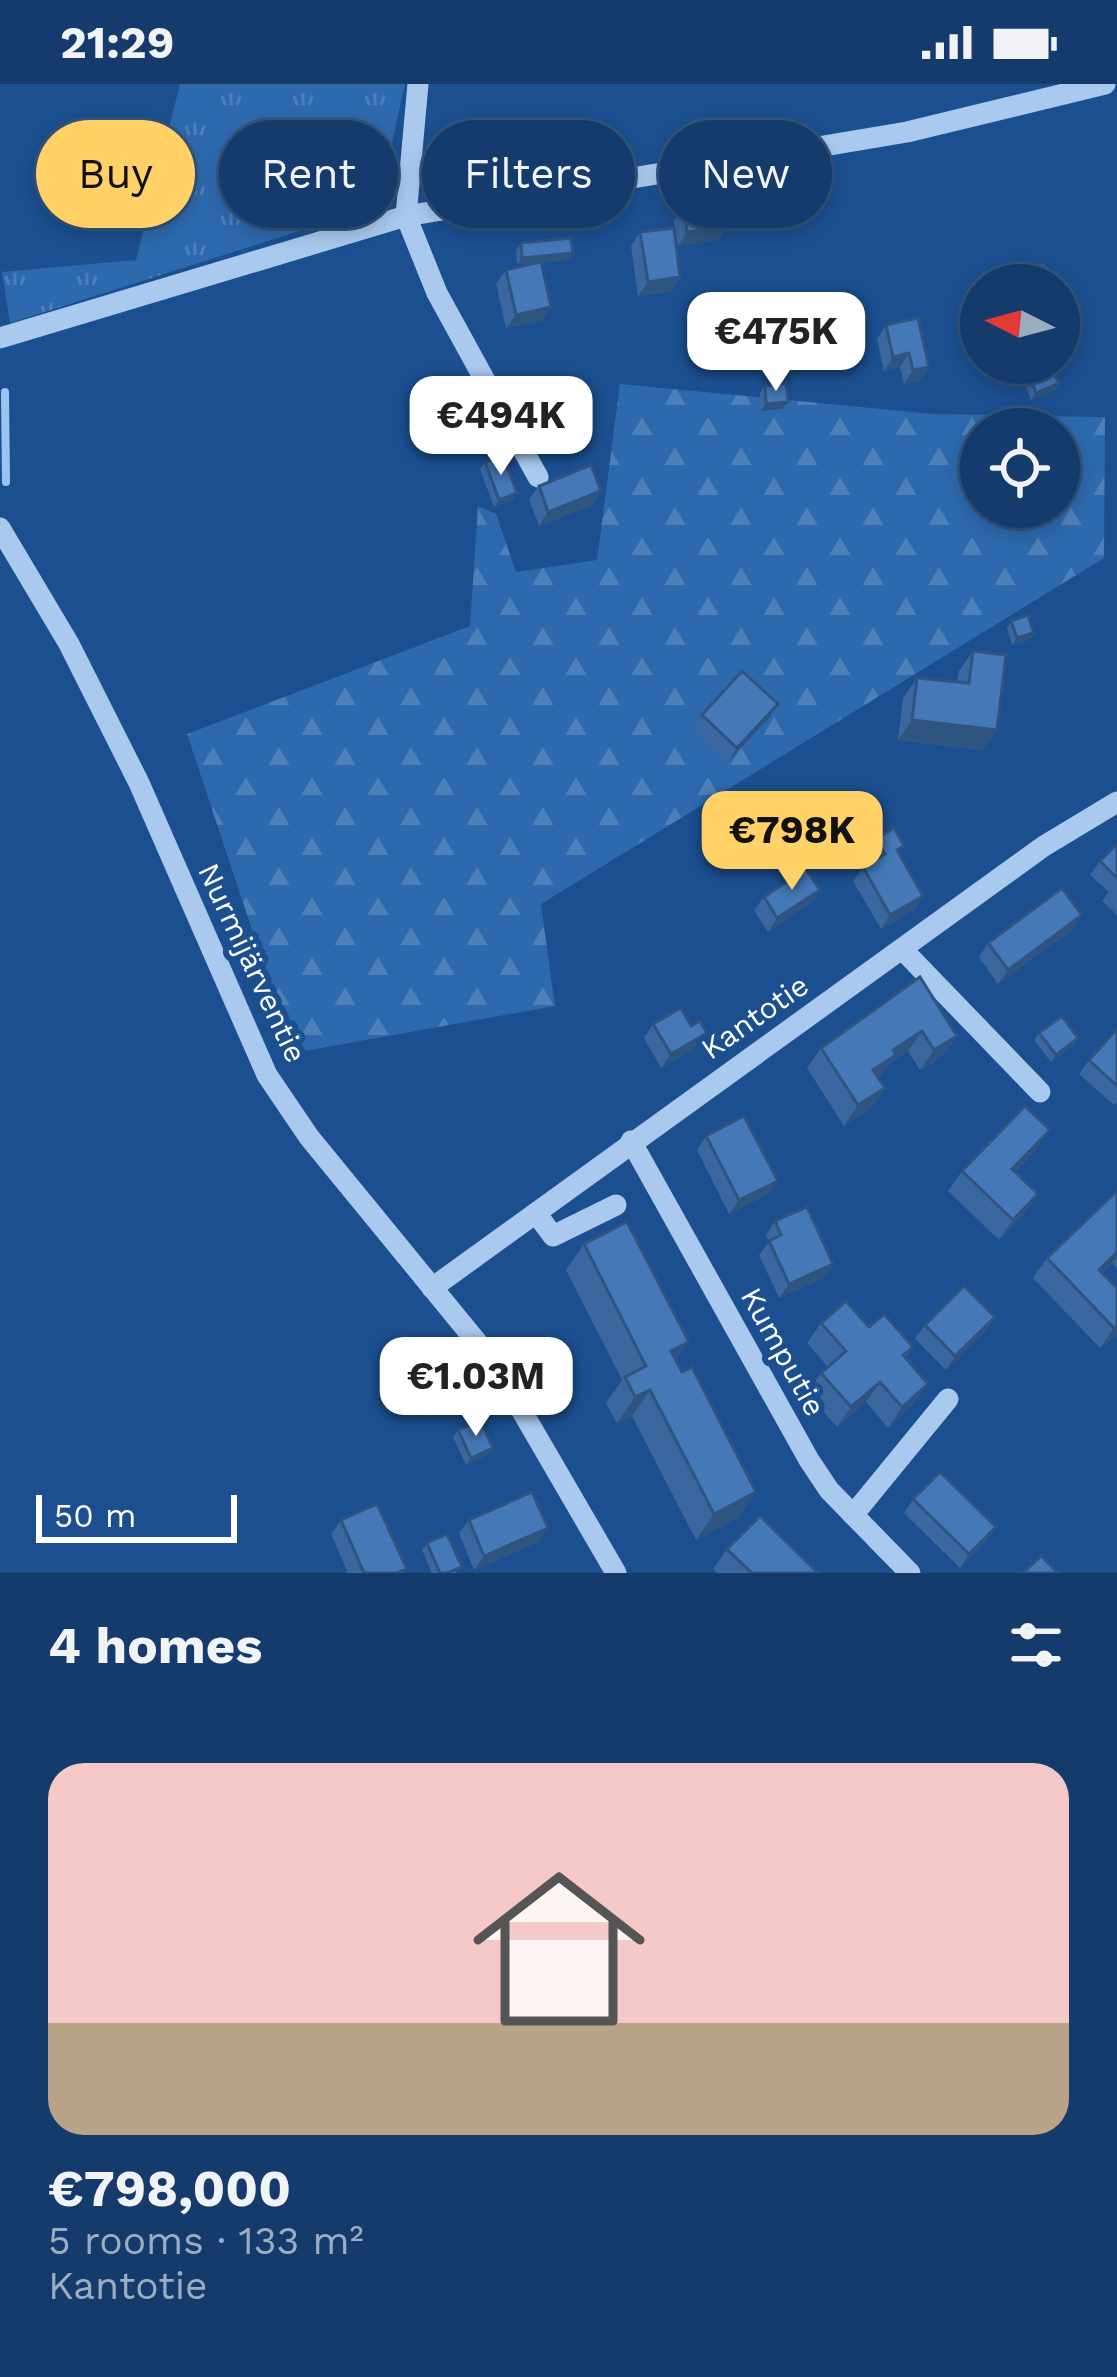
<!DOCTYPE html>
<html lang="en">
<head>
<meta charset="utf-8">
<style>
	body { margin:0; font-family:"Work Sans",sans-serif; background:#1d4271; color:#f1f3f6; height:100vh; display:flex; flex-direction:column; font-size:45px; white-space:nowrap }
	* { box-sizing:border-box; margin:0 }
	p { font-size:39px; color:#9dadc1 }
	.icon { flex:none; width:66px; height:66px; fill:none; stroke:currentColor; stroke-width:2; stroke-linecap:round; stroke-linejoin:round }
	.map { position:relative; height:1489px; overflow:hidden }
	.side { display:flex; flex-direction:column; background:#143b6b; flex:1 }
	.side>* { flex:none }
	.banner { position:absolute; left:36px; top:36px; width:1047px; height:108px; display:flex; gap:24px }
	.needle { width:78px; rotate:276deg }
	.fabs { position:absolute; left:960px; top:180px; display:grid; gap:24px }
	.fabs a { display:grid; place-items:center; width:120px; height:120px; border-radius:50%; background:#143b6b; box-shadow:0 6px 18px #0003,0 0 0 3px #33557e; font-size:60px }
	.scale { position:absolute; left:36px; bottom:30px; width:201px; box-sizing:border-box; padding-left:12px; border:6px solid #fff; border-top:0; font-size:33px; line-height:42px; white-space:nowrap; color:#fff; -webkit-text-stroke:9px #1b4f8f; paint-order:stroke }
	.price { position:absolute; translate:-50% -102px; padding:0 27px; border-radius:24px; background:#fff; color:#222; font-size:39px; line-height:78px; filter:drop-shadow(0 3px 6px #0008) }
	.price::after { content:''; position:absolute; left:50%; top:72px; width:36px; height:27px; margin-left:-18px; background:inherit; clip-path:polygon(0 0,100% 0,50% 100%) }
	.price.selected { background:#ffd166; color:#111 }
	ul { padding:0; list-style:none }
	li { display:grid; align-content:center; gap:24px; height:636px; padding:0 48px }
	li span { display:grid; place-items:center; height:372px; border-radius:36px; color:#555 }
	li>.icon { margin-inline-start:auto }
	span .icon { width:216px; height:216px; fill:#fffc; stroke-width:1 }
	li b { font-size:51px }
	h2 { display:flex; justify-content:space-between; align-items:center; height:144px; padding:0 48px; font-size:51px }
	.tag { padding:0 42px; border-radius:54px; background:#143b6b; box-shadow:0 6px 18px #0003,0 0 0 3px #33557e; font-size:42px; line-height:108px }
	.tag.selected { background:#ffd166; color:#111 }
	.status { display:flex; justify-content:space-between; align-items:center; height:84px; padding:0 60px; background:#143b6b; direction:ltr }
	.status svg { height:33px; fill:currentColor }
	.map>svg:first-child { display:block }
	.grass { fill:url(#grass-tufts) }
	.forest { fill:url(#forest-firs); fill-rule:evenodd }
	.lines { fill:none; stroke-linecap:round; stroke-linejoin:round }
	.stream { stroke:#9cc4f0; stroke-width:8 }
	.minor { stroke:#a9c9ee; stroke-width:21 }
	.wall { fill:#3a679d }
	.shaded-wall { fill:#305480 }
	.building { fill:#4478b7; stroke:#305480; stroke-width:3 }
	.labels { text-anchor:middle; stroke-width:12; stroke-linejoin:round; paint-order:stroke }
	.street-label { font-size:30px; fill:#fff; stroke:#1b4f8f }
</style>
</head>
<body>
<div class="status"><b>21:29</b><svg viewBox="0 0 49 12"><path d="M0 12V9h3v3zM5 12V6h3v6zM10 12V3h3v9zM15 12V0h3v12zM26 1h20v11H26zM47 4h2v5h-2z"/></svg></div>
<div class="map">
<svg width="1117" height="1489" viewBox="0 0 1117 1489">
	<defs>
		<pattern id="grass-tufts" width="24" height="20" patternUnits="userSpaceOnUse" patternTransform="scale(3)"><rect width="24" height="20" fill="#2e69ad"/><path d="M3 7l-1-3M5 7V3M7 7l1-3M15 17l-1-3M17 17v-4M19 17l1-3" fill="none" stroke="#4d80b9"/></pattern>
		<pattern id="forest-firs" width="22" height="20" patternUnits="userSpaceOnUse" patternTransform="scale(3)"><rect width="22" height="20" fill="#2e69ad"/><path d="M5 1l3.5 6h-7zM16 11l3.5 6h-7z" fill="#4d80b9"/></pattern>
	</defs>
	<rect width="100%" height="100%" fill="#1b4f8f"/>
	<polygon class="grass" points="180,0 405,0 378,122 10,239 2,188 136,176"/>
	<path class="forest" d="M620 300 933 330 1105 333 1104 474 541 820 555 922 293 969 187 650 470 542 478 422 496 430 516 488 597 476ZM981 345H1059V423H981Z"/>
	<g class="lines">
		<polyline class="stream" points="5,308 6,398"/>
		<g class="minor">
			<polyline points="418,0 406,132 437,209 538,393"/>
			<polyline points="0,254 406,132 907,48 1105,0"/>
			<polyline points="0,444 69,560 139,699 267,991 309,1053 494,1279 616,1489"/>
			<polyline points="902,865 1040,1008"/>
			<polyline points="631,1057 809,1376 829,1406 910,1489"/>
			<polyline points="536,1129 553,1152 616,1121"/>
			<polyline points="432,1204 1044,762 1117,718"/>
			<polyline points="853,1431 948,1315"/>
		</g>
	</g>
	<g class="wall">
		<polygon points="684,123 728,142 719,156 678,162 674,137"/>
		<polygon points="640,148 680,193 671,207 638,212 631,162"/>
		<polygon points="521,159 573,169 568,176 541,178 542,237 506,244 496,200 506,186 540,179 517,180 516,166"/>
		<polygon points="1014,191 1051,201 1007,201"/>
		<polygon points="886,241 929,283 919,297 904,300 900,283 884,287 877,255"/>
		<polygon points="1028,288 1060,299 1055,306 1031,316 1023,295"/>
		<polygon points="765,302 783,325 761,327 760,309"/>
		<polygon points="485,378 517,409 512,416 494,423 480,385"/>
		<polygon points="539,402 601,407 592,421 539,442 529,415"/>
		<polygon points="1011,537 1029,556 1012,561 1007,544"/>
		<polygon points="973,567 983,666 898,656 903,614 917,594 957,598 959,587"/>
		<polygon points="778,620 769,634 728,678 692,645 702,631"/>
		<polygon points="876,755 899,769 923,812 914,826 881,845 853,797 863,783 872,778 867,768"/>
		<polygon points="1117,760 1117,831 1102,817 1109,808 1090,791 1100,777"/>
		<polygon points="820,806 810,820 768,848 754,826 764,813"/>
		<polygon points="1082,831 1073,845 998,900 979,873 988,859"/>
		<polygon points="920,893 957,952 943,972 920,986 908,967 891,978 878,993 885,1004 871,1024 844,1042 807,984 821,964"/>
		<polygon points="653,940 691,942 707,949 697,963 661,984 644,954"/>
		<polygon points="1117,945 1117,1018 1114,1021 1079,990 1089,976"/>
		<polygon points="1039,949 1074,961 1051,978 1034,956"/>
		<polygon points="706,1052 778,1097 768,1110 729,1130 697,1066"/>
		<polygon points="1035,1067 1015,1088 1038,1110 1024,1130 999,1156 948,1107 962,1087"/>
		<polygon points="1117,1107 1117,1184 1112,1179 1102,1189 1117,1252 1100,1264 1033,1194 1047,1174"/>
		<polygon points="775,1137 823,1194 779,1214 759,1171 769,1158 766,1151"/>
		<polygon points="584,1160 676,1276 738,1434 696,1456 632,1332 617,1339 606,1319 622,1296 566,1186"/>
		<polygon points="995,1233 985,1247 946,1286 915,1255 925,1241"/>
		<polygon points="821,1239 869,1243 913,1263 905,1274 914,1320 888,1344 866,1318 837,1343 807,1309 821,1289 828,1283 807,1259"/>
		<polygon points="423,1311 450,1314 446,1321 425,1332 418,1318"/>
		<polygon points="458,1346 488,1371 466,1381 453,1353"/>
		<polygon points="913,1415 987,1456 960,1484 904,1429"/>
		<polygon points="341,1436 404,1489 348,1489 331,1450"/>
		<polygon points="469,1436 538,1458 474,1486 459,1449"/>
		<polygon points="427,1459 457,1489 432,1489 422,1466"/>
		<polygon points="727,1465 818,1489 717,1489 713,1485"/>
	</g>
	<g class="shaded-wall">
		<polygon points="728,142 719,156 678,162 687,148"/>
		<polygon points="573,169 568,176 517,180 522,174"/>
		<polygon points="680,193 671,207 638,212 648,198"/>
		<polygon points="551,223 542,237 506,244 516,231"/>
		<polygon points="909,269 900,283 884,287 893,273"/>
		<polygon points="929,283 919,297 904,300 913,286"/>
		<polygon points="1060,299 1055,306 1031,316 1036,309"/>
		<polygon points="788,318 783,325 761,327 766,320"/>
		<polygon points="601,407 592,421 539,442 548,428"/>
		<polygon points="517,409 512,416 494,423 499,416"/>
		<polygon points="1034,549 1029,556 1012,561 1017,554"/>
		<polygon points="778,620 769,634 728,678 737,664"/>
		<polygon points="912,636 997,646 983,666 898,656"/>
		<polygon points="820,806 810,820 768,848 777,834"/>
		<polygon points="923,812 914,826 881,845 890,831"/>
		<polygon points="1082,831 1073,845 998,900 1008,886"/>
		<polygon points="922,947 908,967 891,978 882,991 859,1006 873,986 893,966"/>
		<polygon points="707,949 697,963 661,984 671,970"/>
		<polygon points="957,952 943,972 920,986 934,966"/>
		<polygon points="1078,954 1074,961 1051,978 1056,971"/>
		<polygon points="885,1004 871,1024 844,1042 858,1021"/>
		<polygon points="1050,1046 1035,1067 998,1105 1012,1085"/>
		<polygon points="778,1097 768,1110 729,1130 739,1116"/>
		<polygon points="1038,1110 1024,1130 999,1156 1013,1136"/>
		<polygon points="1117,1168 1117,1173 1112,1179 1085,1206 1099,1186"/>
		<polygon points="833,1180 823,1194 779,1214 789,1200"/>
		<polygon points="995,1233 985,1247 946,1286 955,1272"/>
		<polygon points="1117,1242 1117,1252 1100,1264 1114,1244"/>
		<polygon points="689,1258 670,1284 671,1267"/>
		<polygon points="880,1298 866,1318 837,1343 851,1323"/>
		<polygon points="928,1300 914,1320 888,1344 902,1323"/>
		<polygon points="650,1306 632,1332 617,1339 635,1313"/>
		<polygon points="450,1314 446,1321 425,1332 430,1325"/>
		<polygon points="493,1364 488,1371 466,1381 471,1374"/>
		<polygon points="756,1408 738,1434 696,1456 714,1430"/>
		<polygon points="996,1443 987,1456 960,1484 969,1470"/>
		<polygon points="548,1444 538,1458 474,1486 484,1472"/>
	</g>
	<g class="building">
		<polygon points="725,117 728,142 687,148 684,123"/>
		<polygon points="674,144 680,193 648,198 640,148"/>
		<polygon points="571,154 573,169 522,174 521,159"/>
		<polygon points="541,178 551,223 516,231 506,186"/>
		<polygon points="1043,180 1051,201 1018,201 1014,191"/>
		<polygon points="918,234 929,283 913,286 909,269 893,273 886,241"/>
		<polygon points="1046,281 1060,299 1036,309 1028,288"/>
		<polygon points="786,299 788,318 766,320 765,302"/>
		<polygon points="503,372 517,409 499,416 485,378"/>
		<polygon points="591,381 601,407 548,428 539,402"/>
		<polygon points="1028,531 1034,549 1017,554 1011,537"/>
		<polygon points="973,567 1006,571 997,646 912,636 917,594 969,599"/>
		<polygon points="742,587 778,620 737,664 702,631"/>
		<polygon points="894,744 904,762 897,766 923,812 890,831 863,783 885,770 876,755"/>
		<polygon points="1117,760 1117,794 1100,777"/>
		<polygon points="806,785 820,806 777,834 764,813"/>
		<polygon points="1062,804 1082,831 1008,886 988,859"/>
		<polygon points="920,893 957,952 934,966 922,947 893,966 896,971 873,986 885,1004 858,1021 821,964"/>
		<polygon points="681,924 691,942 700,937 707,949 671,970 653,940"/>
		<polygon points="1062,932 1078,954 1056,971 1039,949"/>
		<polygon points="1117,945 1117,1002 1089,976"/>
		<polygon points="1025,1022 1050,1046 1012,1085 1038,1110 1013,1136 962,1087"/>
		<polygon points="744,1032 778,1097 739,1116 706,1052"/>
		<polygon points="1117,1107 1117,1168 1099,1186 1117,1204 1117,1242 1114,1244 1047,1174"/>
		<polygon points="807,1123 833,1180 789,1200 769,1157 781,1151 775,1137"/>
		<polygon points="627,1138 689,1258 671,1267 682,1288 692,1283 756,1408 714,1430 650,1306 635,1313 625,1293 646,1282 584,1160"/>
		<polygon points="964,1202 995,1233 955,1272 925,1241"/>
		<polygon points="846,1217 869,1243 884,1230 913,1263 903,1271 928,1300 902,1323 880,1298 851,1323 821,1289 846,1267 821,1239"/>
		<polygon points="443,1300 450,1314 430,1325 423,1311"/>
		<polygon points="480,1336 493,1364 471,1374 458,1346"/>
		<polygon points="940,1388 996,1443 969,1470 913,1415"/>
		<polygon points="532,1408 548,1444 484,1472 469,1436"/>
		<polygon points="377,1420 407,1485 397,1489 364,1489 341,1436"/>
		<polygon points="760,1432 818,1489 752,1489 727,1465"/>
		<polygon points="447,1450 462,1483 448,1489 440,1489 427,1459"/>
		<polygon points="1041,1472 1058,1489 1023,1489"/>
	</g>
	<g class="labels">
		<g class="street-label">
			<text transform="translate(252 879) rotate(65)" y="10">Nurmijärventie</text>
			<text transform="translate(755 933) rotate(-35)" y="10">Kantotie</text>
			<text transform="translate(783 1268) rotate(61)" y="10">Kumputie</text>
		</g>
	</g>
</svg>
<div class="fabs">
<a><svg class="needle" viewBox="-14 -14 28 28"><path d="M0-13l5 13h-10z" fill="#e53935"/><path d="M0 13l5-13h-10z" fill="#9dadc1"/></svg></a>
<a><svg class="icon" aria-label="locate" viewBox="0 0 24 24"><circle cx="12" cy="12" r="6"/><path d="M12 2v4M12 18v4M2 12h4M18 12h4"/></svg></a>
</div>
<div class="scale">50 m</div>
<b class="price" style="left:776px;top:310px">€475K</b>
<b class="price" style="left:501px;top:394px">€494K</b>
<b class="price selected" style="left:792px;top:809px">€798K</b>
<b class="price" style="left:476px;top:1355px">€1.03M</b>
<div class="banner">
<a class="tag selected">Buy</a>
<a class="tag">Rent</a>
<a class="tag">Filters</a>
<a class="tag">New</a>
</div>
</div>
<section class="side">
<h2>4 homes<svg class="icon" aria-label="filters" viewBox="0 0 24 24"><path d="M4 7h16M4 17h16"/><circle cx="9" cy="7" r="2"/><circle cx="15" cy="17" r="2"/></svg></h2>
<ul>
<li><span style="background:linear-gradient(#f6c9c9 70%,#b9a48a 0)"><svg class="icon" aria-label="home" viewBox="0 0 24 24"><path d="M3 11l9-7 9 7M6 9v11h12V9"/></svg></span><div><b>€798,000</b><p>5 rooms · 133 m²</p><p>Kantotie</p></div></li>
</ul>
</section>
</body>
</html>
